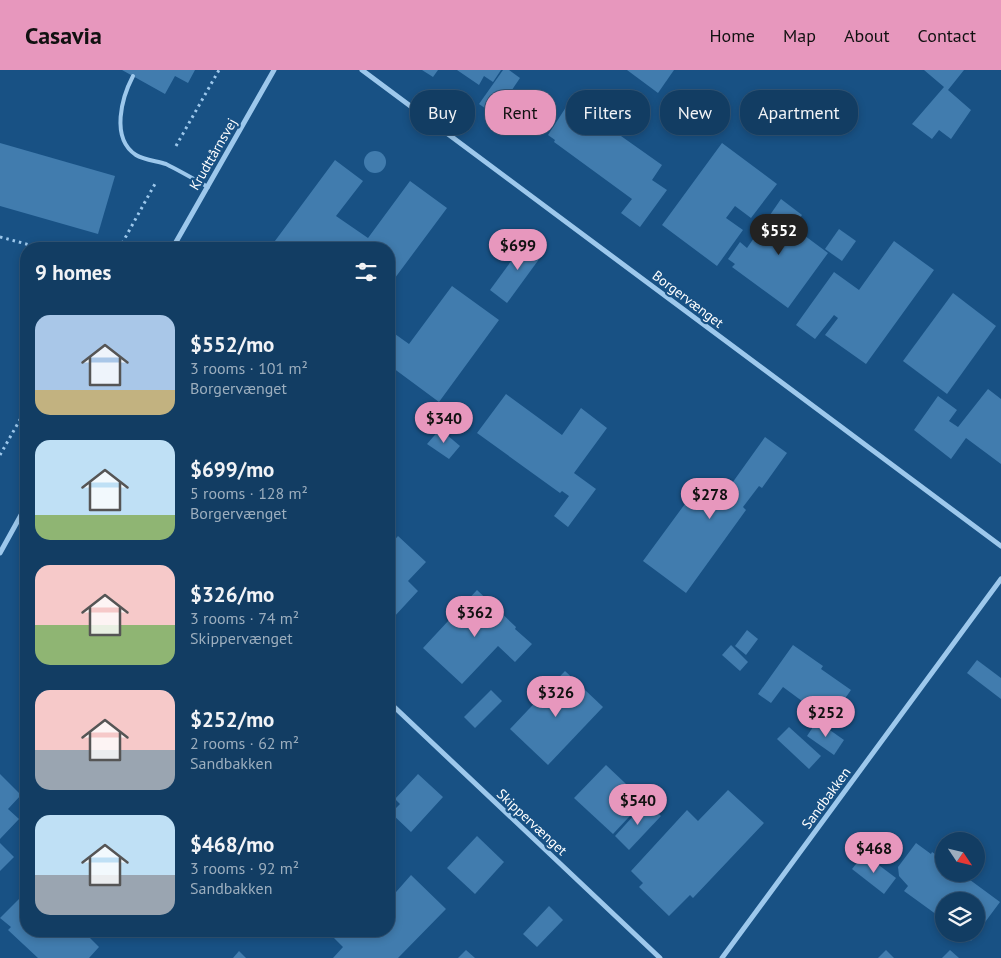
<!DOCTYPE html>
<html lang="en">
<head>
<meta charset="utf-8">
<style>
	body { margin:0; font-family:"PT Sans",sans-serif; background:#1f486c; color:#f1f3f6; height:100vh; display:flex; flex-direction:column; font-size:19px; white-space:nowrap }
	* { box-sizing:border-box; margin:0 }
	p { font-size:16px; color:#9caebe }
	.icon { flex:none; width:28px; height:28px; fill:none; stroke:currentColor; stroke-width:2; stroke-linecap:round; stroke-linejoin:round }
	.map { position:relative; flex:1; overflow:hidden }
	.sheet { position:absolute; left:20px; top:172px; width:375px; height:695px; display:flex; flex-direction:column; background:#123d63; border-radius:20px; box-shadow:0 2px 8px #0003,0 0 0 1px #315678 }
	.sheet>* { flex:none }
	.hud { position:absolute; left:410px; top:20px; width:475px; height:45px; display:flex; gap:10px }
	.needle { width:32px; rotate:125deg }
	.buttons { position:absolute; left:935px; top:762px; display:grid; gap:10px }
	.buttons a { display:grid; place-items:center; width:50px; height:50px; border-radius:50%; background:#123d63; box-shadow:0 2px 8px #0003,0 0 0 1px #315678; font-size:25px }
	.price { position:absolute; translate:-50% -42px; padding:0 11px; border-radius:18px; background:#e797bd; color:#111; font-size:16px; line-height:32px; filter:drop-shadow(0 1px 2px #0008) }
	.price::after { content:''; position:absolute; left:50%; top:30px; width:15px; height:11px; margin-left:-8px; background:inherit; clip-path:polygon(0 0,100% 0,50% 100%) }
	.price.current { background:#222; color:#fff }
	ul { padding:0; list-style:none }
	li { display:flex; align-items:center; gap:15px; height:125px; padding:0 15px }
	li span { display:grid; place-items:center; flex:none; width:140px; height:100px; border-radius:15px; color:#555 }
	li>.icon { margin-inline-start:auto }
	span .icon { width:60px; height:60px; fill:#fffc; stroke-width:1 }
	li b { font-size:21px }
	h2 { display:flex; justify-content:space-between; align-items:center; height:60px; padding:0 15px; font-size:21px }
	.chip { padding:0 18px; border-radius:20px; background:#123d63; box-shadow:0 2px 8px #0003,0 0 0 1px #315678; font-size:18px; line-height:45px }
	.chip.current { background:#e797bd; color:#111 }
	header { display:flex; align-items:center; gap:30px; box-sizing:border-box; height:70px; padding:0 25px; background:#e797bd; color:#111 }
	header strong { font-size:24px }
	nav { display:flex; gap:28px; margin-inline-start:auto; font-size:18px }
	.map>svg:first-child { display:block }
	.building { fill:#417cae }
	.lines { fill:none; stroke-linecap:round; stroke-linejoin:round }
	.path { stroke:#9dc8ec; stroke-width:3; stroke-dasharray:2.5 4; stroke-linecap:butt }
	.service { stroke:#9dc8ec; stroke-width:4 }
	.minor { stroke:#9dc8ec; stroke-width:5 }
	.labels { text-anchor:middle; stroke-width:4.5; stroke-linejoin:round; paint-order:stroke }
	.street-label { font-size:14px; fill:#fff; stroke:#185184 }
</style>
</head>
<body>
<header>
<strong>Casavia</strong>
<nav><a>Home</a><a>Map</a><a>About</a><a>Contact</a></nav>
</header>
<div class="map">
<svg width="1001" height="888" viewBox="0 0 1001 888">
	<rect width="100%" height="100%" fill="#185184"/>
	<g class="building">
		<polygon points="122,0 195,0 188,13 175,6 165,24"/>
		<polygon points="422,0 438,0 433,7"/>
		<polygon points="457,0 501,0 493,12 484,6 479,15"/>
		<polygon points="503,0 509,0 520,8 495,45 479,34"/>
		<polygon points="627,0 674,0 658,23"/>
		<polygon points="924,0 964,0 948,20 971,40 951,69 939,60 932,69 912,54 944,17"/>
		<polygon points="568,34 577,40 580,37 662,95 652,110 667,120 640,157 621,143 632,129 554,72 555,70 548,65"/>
		<polygon points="0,73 115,106 98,164 0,136"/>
		<polygon points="722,73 777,114 751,148 735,136 726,148 743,160 717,196 662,155"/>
		<circle cx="375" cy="92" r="11"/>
		<polygon points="335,90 363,111 336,146 368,168 410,111 447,138 389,216 389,179 269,179"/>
		<polygon points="781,129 802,145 793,157 828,183 788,238 732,197 735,194 728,189 740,172 747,178"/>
		<polygon points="839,159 856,171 842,191 825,179"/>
		<polygon points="528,168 545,181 507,233 490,220"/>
		<polygon points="894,171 934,200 866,294 825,265 838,248 834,245 815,269 796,255 834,202 859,220"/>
		<polygon points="452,216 499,250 439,332 389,295 389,273 395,264 409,274"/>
		<polygon points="953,223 996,256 947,324 903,291"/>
		<polygon points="988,319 1001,329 1001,394 966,368 951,389 914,360 938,326 957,340 949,351 958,357"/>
		<polygon points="506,324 562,365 581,338 607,358 574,403 596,419 568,457 554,446 569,426 562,421 560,423 477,363"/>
		<polygon points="440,359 460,376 449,389 427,374"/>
		<polygon points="765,367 787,383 762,418 759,416 743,437 746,440 686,523 643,491 704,408 725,423"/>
		<polygon points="398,466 426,492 408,511 418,521 393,548 389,544 389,476"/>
		<polygon points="477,520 516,557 515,559 532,574 515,592 498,576 462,614 423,578"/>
		<polygon points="747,560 758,569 746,585 735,576"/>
		<polygon points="731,575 748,592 740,601 722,585"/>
		<polygon points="793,575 823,596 821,599 851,620 829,651 783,617 771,633 758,624"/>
		<polygon points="977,590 1001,608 1001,629 967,603"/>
		<polygon points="565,601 603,637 548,695 510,659"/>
		<polygon points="26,619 26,636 19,632"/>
		<polygon points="491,620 502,631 475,658 464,647"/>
		<polygon points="817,651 844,670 834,685 807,666"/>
		<polygon points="789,657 821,686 809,699 777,669"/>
		<polygon points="606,695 644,731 613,764 574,728"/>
		<polygon points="0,704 21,725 8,739 19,749 0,769"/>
		<polygon points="418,704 443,727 411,762 391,743 400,734 395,729"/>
		<polygon points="728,720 764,753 693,828 690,825 669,846 639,817 643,813 631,801 687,740 698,751"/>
		<polygon points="646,732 661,746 629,780 615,766"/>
		<polygon points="477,766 504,792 475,824 447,798"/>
		<polygon points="0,773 14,787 0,801"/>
		<polygon points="916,773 931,784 932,782 944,790 944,804 962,804 1000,832 971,871 962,864 976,864 976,831 944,831 944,850 904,821 908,816 899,806 898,797"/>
		<polygon points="864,784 896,808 884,824 852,799"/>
		<polygon points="411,805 446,839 398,888 333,888 343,877 334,868 340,861 389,861 389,830"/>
		<polygon points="22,826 26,830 26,861 83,861 99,877 89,888 38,888 8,860 11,857 0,848"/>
		<polygon points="549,836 563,850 537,877 523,864"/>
		<polygon points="466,880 475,888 458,888"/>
		<polygon points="886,880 894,888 878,888"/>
		<polygon points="950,880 959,888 942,888"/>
		<polygon points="239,881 246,888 233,888"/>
	</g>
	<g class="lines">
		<g class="path">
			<polyline points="176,76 219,0"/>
			<polyline points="0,167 45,179"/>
			<polyline points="119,179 156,112"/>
			<polyline points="0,385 26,339"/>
		</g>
		<path class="service" d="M133 6C122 27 110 68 136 85 144 90 157 91 166 94 180 101 194 109 208 117"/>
		<g class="minor">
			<polyline points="362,0 1001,476"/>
			<polyline points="172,179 274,0"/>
			<polyline points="0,483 26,436"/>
			<polyline points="389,632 660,888"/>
			<polyline points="722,888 1001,509"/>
		</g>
	</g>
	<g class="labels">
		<g class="street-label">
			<text transform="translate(213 84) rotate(-60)" y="5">Krudttårnsvej</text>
			<text transform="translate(688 229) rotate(37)" y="5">Borgervænget</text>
			<text transform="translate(826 728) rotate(-54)" y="5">Sandbakken</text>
			<text transform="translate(532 752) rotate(43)" y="5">Skippervænget</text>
		</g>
	</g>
</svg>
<div class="buttons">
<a><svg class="needle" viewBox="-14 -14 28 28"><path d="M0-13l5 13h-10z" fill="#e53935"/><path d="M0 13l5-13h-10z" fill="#9caebe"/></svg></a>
<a><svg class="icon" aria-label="layers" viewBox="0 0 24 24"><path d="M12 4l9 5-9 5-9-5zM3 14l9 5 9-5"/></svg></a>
</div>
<b class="price current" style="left:779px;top:186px">$552</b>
<b class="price" style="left:518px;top:201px">$699</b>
<b class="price" style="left:444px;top:374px">$340</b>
<b class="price" style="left:710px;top:450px">$278</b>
<b class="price" style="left:475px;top:568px">$362</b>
<b class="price" style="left:556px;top:648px">$326</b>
<b class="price" style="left:826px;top:668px">$252</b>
<b class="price" style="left:638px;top:756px">$540</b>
<b class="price" style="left:874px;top:804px">$468</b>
<div class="hud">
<a class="chip">Buy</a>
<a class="chip current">Rent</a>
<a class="chip">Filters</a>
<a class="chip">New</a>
<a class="chip">Apartment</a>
</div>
<section class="sheet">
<h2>9 homes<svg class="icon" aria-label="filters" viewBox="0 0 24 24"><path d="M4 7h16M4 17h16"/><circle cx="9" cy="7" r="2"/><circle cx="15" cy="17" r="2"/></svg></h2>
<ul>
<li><span style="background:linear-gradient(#a9c7e8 75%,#c2b280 0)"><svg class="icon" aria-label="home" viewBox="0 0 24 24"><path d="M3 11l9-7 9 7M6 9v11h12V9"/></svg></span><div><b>$552/mo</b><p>3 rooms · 101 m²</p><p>Borgervænget</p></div></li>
<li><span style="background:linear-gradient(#bfe0f5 75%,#8fb573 0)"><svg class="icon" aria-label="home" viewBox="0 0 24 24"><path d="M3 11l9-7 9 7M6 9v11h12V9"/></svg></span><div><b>$699/mo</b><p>5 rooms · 128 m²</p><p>Borgervænget</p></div></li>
<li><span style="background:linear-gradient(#f6c9c9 60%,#8fb573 0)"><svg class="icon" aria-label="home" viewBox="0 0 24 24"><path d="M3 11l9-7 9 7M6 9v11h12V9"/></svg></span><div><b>$326/mo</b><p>3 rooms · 74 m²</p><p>Skippervænget</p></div></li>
<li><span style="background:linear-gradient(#f6c9c9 60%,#9aa5b1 0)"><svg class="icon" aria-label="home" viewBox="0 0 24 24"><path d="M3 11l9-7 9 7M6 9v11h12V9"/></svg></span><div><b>$252/mo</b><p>2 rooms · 62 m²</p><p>Sandbakken</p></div></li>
<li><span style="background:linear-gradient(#bfe0f5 60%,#9aa5b1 0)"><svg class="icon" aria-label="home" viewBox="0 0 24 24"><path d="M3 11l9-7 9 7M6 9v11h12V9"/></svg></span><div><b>$468/mo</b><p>3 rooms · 92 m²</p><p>Sandbakken</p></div></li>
</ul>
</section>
</div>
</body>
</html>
